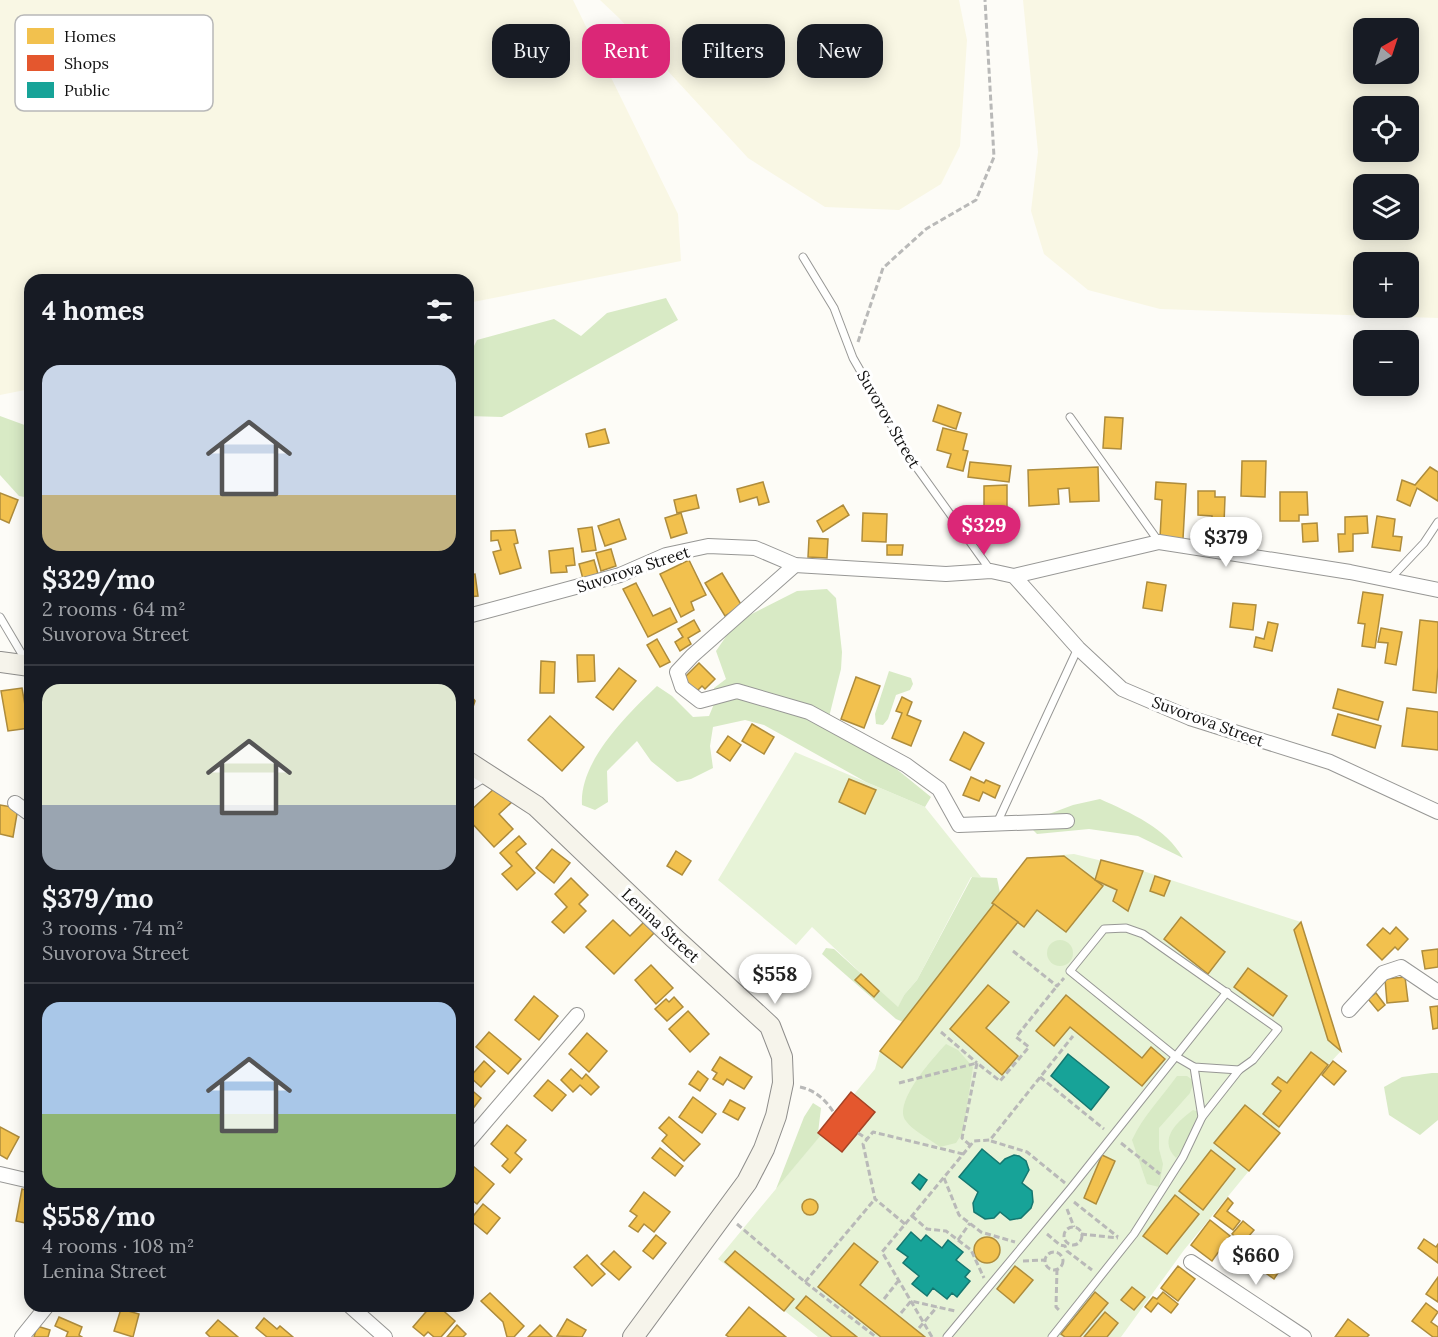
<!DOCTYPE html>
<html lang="en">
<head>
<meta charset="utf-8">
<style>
	body { margin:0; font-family:Lora,serif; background:#20242c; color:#f1f3f6; height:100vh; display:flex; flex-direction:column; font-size:22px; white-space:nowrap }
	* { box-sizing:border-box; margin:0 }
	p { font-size:20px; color:#9ea1a6 }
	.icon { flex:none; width:33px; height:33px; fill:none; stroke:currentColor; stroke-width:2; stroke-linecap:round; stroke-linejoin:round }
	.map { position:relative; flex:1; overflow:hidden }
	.details { position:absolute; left:24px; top:274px; width:450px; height:1038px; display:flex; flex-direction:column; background:#171b24; border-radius:18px; box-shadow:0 3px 15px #0003 }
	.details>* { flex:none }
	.top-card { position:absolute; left:492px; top:24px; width:570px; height:54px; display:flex; gap:12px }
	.needle { width:39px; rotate:39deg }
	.buttons { position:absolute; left:1353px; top:18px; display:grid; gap:12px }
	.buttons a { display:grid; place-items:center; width:66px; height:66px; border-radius:12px; background:#171b24; box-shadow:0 3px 15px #0003; font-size:30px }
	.price { position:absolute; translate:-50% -51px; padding:0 14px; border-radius:21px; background:#fff; color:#222; font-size:20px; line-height:39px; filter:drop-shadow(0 2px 3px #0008) }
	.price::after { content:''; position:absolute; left:50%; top:36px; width:18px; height:14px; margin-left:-9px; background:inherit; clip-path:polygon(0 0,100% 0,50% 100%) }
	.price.active { background:#db2777; color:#fff }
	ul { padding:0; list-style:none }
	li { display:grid; align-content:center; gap:12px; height:318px; padding:0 18px }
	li+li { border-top:2px solid #363941 }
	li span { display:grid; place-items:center; height:186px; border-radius:18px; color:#555 }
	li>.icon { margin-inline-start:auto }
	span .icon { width:108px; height:108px; fill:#fffc; stroke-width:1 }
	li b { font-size:26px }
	h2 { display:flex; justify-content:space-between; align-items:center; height:72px; padding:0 18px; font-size:26px }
	.pill { padding:0 21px; border-radius:18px; background:#171b24; box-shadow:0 3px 15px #0003; font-size:21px; line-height:54px }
	.pill.active { background:#db2777; color:#fff }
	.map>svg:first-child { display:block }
	.farmland { fill:#f9f7e4; fill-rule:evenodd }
	.green { fill:#e7f3d7 }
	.forest { fill:#d8eac5 }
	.homes { fill:#f2c14e; stroke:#ae8c3c; stroke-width:1.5 }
	.shops { fill:#e4572e; stroke:#a54225; stroke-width:1.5 }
	.public { fill:#17a398; stroke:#157770; stroke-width:1.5 }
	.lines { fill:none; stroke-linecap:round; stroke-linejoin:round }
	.service-casing { stroke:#979795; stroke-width:9 }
	.minor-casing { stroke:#979795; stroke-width:16 }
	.secondary-casing { stroke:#8e8d8b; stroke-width:22 }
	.path { stroke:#b9b9b8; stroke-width:3; stroke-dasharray:6 3; stroke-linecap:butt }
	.service { stroke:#fffffe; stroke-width:7 }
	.minor { stroke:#fffffe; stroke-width:14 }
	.secondary { stroke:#f6f4eb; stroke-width:20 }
	.labels { text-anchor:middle; stroke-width:6; stroke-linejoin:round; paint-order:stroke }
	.street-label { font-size:16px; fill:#111; stroke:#fff }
	.key { fill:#fff; stroke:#b8b8b8; stroke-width:1.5 }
	.key-label { font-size:16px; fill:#111 }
</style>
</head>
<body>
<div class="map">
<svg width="1438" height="1337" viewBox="0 0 1438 1337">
	<rect width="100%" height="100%" fill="#fdfcf7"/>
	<g class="farmland">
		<polygon points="0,0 573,0 678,214 681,261 468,303 468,280 30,280 30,389 0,395"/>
		<polygon points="600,0 959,0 967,40 960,146 941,184 899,210 825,207 748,158 619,18"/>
		<path d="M1023 0H1438V318L1160 309 1088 290 1044 254 1031 211 1038 152ZM1364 28H1408V74H1364ZM1364 106H1408V152H1364ZM1364 184H1408V230H1364ZM1364 262H1408V308H1364Z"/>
	</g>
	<g class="green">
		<polygon points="795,752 925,807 981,877 971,877 917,980 904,995 898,1008 812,927 796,945 718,880"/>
		<polygon points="1074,854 1143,871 1301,922 1341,1051 1328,1065 1279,1127 1280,1133 1184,1250 1121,1337 818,1337 718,1259 875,1069 880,1051 994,905 992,903 1027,858"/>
	</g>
	<g class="forest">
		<polygon points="666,298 678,320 502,417 468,416 468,358 477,340 554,319 581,336 607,313"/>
		<polygon points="0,416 30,427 30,498 19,496 0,475"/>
		<path d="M827 589 836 598 842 652 841 669 828 721 883 758 931 797 925 807 866 782 764 725 745 720 713 727 710 746 713 768 691 779 677 782 651 761 637 741 607 771 608 802 595 810 582 805C579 761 628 714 657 686L672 696 693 717 709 716 714 704V688L726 679 716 651 736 622 797 591Z"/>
		<polygon points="889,671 911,678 913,684 910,690 896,695 888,719 883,725 876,724 875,714"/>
		<path d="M1100 799C1131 813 1166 828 1183 858L1138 836 1089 829 1037 834 1033 830V820L1073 805Z"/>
		<polygon points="972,877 997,878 1000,893 992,902 994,905 903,1022 896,1019 822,954 826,948 834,949 898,1007 904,995 917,980"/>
		<circle cx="1060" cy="953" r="13"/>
		<path d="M946 1044 958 1050 973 1067 963 1132 956 1143 940 1147C930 1139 913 1131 906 1121 892 1103 934 1057 946 1044Z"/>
		<polygon points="1432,1073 1438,1073 1438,1120 1420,1135 1389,1115 1384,1087 1402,1077"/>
		<path d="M1177 1076H1187L1194 1081 1190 1093 1159 1128V1149L1163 1164 1159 1187 1147 1184 1132 1140C1143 1116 1162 1097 1177 1076Z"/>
		<polygon points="813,1103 821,1108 818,1133 821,1135 776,1189 804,1117"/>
		<path d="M1193 1110 1199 1112C1195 1127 1187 1146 1176 1158 1157 1139 1178 1121 1193 1110Z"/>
	</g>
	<g class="homes">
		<polygon points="938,405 961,413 956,429 933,421"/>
		<polygon points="1105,417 1123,418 1121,449 1103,448"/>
		<polygon points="943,428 967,434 963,450 968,451 963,471 947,467 951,454 937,450"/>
		<polygon points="605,429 609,443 589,447 586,434"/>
		<polygon points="1242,461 1266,461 1265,497 1241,496"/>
		<polygon points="970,462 1011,466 1009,482 968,477"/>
		<polygon points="1098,467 1099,501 1070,502 1069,488 1058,489 1059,504 1029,506 1028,470"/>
		<polygon points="1430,467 1438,472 1438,501 1417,488 1410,506 1397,500 1402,480 1415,485"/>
		<polygon points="763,482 769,502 759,505 757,497 740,502 737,489"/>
		<polygon points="1156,482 1186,484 1183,539 1160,538 1162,500 1155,499"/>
		<polygon points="1007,485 1007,517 984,518 984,486"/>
		<polygon points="1198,491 1215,491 1215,497 1225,497 1224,524 1212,523 1212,516 1198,515"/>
		<polygon points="1280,492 1307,492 1308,515 1299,515 1299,521 1280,521"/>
		<polygon points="0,493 18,500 9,523 0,519"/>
		<polygon points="696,495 699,508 677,513 674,500"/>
		<polygon points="843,505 849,515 823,532 817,521"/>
		<polygon points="681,513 687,533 671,538 665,518"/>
		<polygon points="863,513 887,514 886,542 862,541"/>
		<polygon points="1367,516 1368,533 1353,534 1353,551 1339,552 1338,534 1345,534 1345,517"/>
		<polygon points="1377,516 1395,519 1393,536 1402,537 1400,551 1372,547"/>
		<polygon points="619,519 626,539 605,546 598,526"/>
		<polygon points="1317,523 1318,541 1303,542 1302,524"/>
		<polygon points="592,527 596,550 582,552 578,529"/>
		<polygon points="515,530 518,543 514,544 521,568 500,574 493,552 501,550 498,540 491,541 491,531"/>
		<polygon points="809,538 828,539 827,558 808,557"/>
		<polygon points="887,545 903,545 902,555 887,555"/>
		<polygon points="573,548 575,565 566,566 567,572 551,573 549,551"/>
		<polygon points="611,549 616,566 601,571 596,553"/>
		<polygon points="594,560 598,574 583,579 579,564"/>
		<polygon points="689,560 706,595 691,602 694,610 681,617 660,574"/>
		<polygon points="722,573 742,606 725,616 705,583"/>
		<polygon points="475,574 478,596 468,597 468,575"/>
		<polygon points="1147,582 1166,585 1162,611 1143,608"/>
		<polygon points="636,583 653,616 670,608 677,622 648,637 623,589"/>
		<polygon points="1363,592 1383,595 1375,648 1362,646 1365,624 1358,623"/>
		<polygon points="1233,603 1256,605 1253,630 1230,627"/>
		<polygon points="694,620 700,631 688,638 691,644 680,651 675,642 683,637 678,629"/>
		<polygon points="1420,620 1438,622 1438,667 1436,693 1413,690"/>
		<polygon points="1268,622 1278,624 1272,651 1254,647 1256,637 1264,639"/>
		<polygon points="1381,628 1402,632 1396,665 1385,663 1388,643 1378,642"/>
		<polygon points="657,639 670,662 660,667 647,645"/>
		<polygon points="577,655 594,655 595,681 578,682"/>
		<polygon points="541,661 555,662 554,693 540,693"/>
		<polygon points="699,663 715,679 705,689 702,686 695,693 682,680"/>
		<polygon points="619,668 636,681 613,710 596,697"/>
		<polygon points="856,677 880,686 864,728 841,719"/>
		<polygon points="22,688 29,728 8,731 1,691"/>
		<polygon points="1338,689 1383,702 1378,720 1333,708"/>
		<polygon points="468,692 475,701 468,722"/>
		<polygon points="902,697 912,702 907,715 921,721 911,746 892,738 902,713 896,711"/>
		<polygon points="1407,708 1438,712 1438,750 1402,746"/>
		<polygon points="1338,714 1381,726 1375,748 1332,735"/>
		<polygon points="550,716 584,747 562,771 528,740"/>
		<polygon points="752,724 774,737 764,754 742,741"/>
		<polygon points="964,732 984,743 970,770 950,760"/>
		<polygon points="728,736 741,745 730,761 717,752"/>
		<polygon points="971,777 984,783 986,780 1000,786 995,798 983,792 979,801 963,795"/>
		<polygon points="849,779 876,790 865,814 839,802"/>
		<polygon points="498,785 513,801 499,814 513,829 494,847 468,819 468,813"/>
		<polygon points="0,805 18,808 13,837 0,834"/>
		<polygon points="519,836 526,844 516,852 535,873 517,890 502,874 512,866 500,853"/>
		<polygon points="552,849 570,863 554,883 536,868"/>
		<polygon points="676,851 691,861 682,875 667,866"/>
		<polygon points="1064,856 1103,886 1066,932 1037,910 1024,927 992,903 1027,858"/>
		<polygon points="1101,860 1143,871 1128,911 1113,901 1117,890 1095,880"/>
		<polygon points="1155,876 1170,881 1164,896 1150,891"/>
		<polygon points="571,878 588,895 579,904 586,911 564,933 552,922 567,907 555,894"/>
		<polygon points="994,904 1018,922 902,1068 880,1051"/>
		<polygon points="1181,917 1225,952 1208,974 1164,939"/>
		<polygon points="613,920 630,936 645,921 656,931 614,974 586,947"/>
		<polygon points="1301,922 1341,1051 1328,1040 1294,930"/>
		<polygon points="1396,927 1408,939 1398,950 1395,947 1382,960 1367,945 1383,928 1390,934"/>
		<polygon points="1438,949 1438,967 1425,969 1422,951"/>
		<polygon points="651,965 673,988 656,1004 635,980"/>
		<polygon points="1248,968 1287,996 1273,1016 1234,987"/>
		<polygon points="861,974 879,991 874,997 855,980"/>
		<polygon points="1405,977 1408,1001 1387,1003 1385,979"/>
		<polygon points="988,985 1009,1002 986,1028 1018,1056 1002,1075 950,1029"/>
		<polygon points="1376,993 1385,1005 1378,1011 1368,999"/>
		<polygon points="1066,995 1142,1058 1151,1047 1165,1059 1142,1086 1070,1027 1054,1046 1036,1031"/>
		<polygon points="534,996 558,1016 539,1040 515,1020"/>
		<polygon points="674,997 683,1007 667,1021 655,1009 666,999 669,1002"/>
		<polygon points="1438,1006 1438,1028 1433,1029 1430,1007"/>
		<polygon points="688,1011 709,1034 690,1052 669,1029"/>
		<polygon points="489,1032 521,1059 508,1074 476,1047"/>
		<polygon points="587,1033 607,1051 589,1072 569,1054"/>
		<polygon points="1311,1052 1328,1065 1279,1127 1263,1114 1281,1091 1272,1084 1278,1077 1287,1083"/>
		<polygon points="720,1057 752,1077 744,1089 727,1079 723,1085 713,1079 717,1073 712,1070"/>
		<polygon points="484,1061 495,1071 481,1087 470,1077"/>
		<polygon points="1333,1061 1346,1071 1334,1085 1322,1075"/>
		<polygon points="571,1069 582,1079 586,1074 599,1087 591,1095 580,1085 573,1092 561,1080"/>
		<polygon points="698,1071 708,1079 700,1091 689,1084"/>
		<polygon points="548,1080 566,1095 552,1111 534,1096"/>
		<polygon points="468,1087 481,1098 468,1115"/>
		<polygon points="693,1097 716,1114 702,1133 679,1117"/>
		<polygon points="730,1100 745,1108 738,1120 723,1112"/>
		<polygon points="1245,1105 1280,1133 1249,1171 1214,1143"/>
		<polygon points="669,1117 700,1144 684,1161 662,1141 667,1135 659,1128"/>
		<polygon points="507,1125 526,1140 515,1153 522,1159 510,1173 502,1166 508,1159 491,1144"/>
		<polygon points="0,1127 19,1137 7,1159 0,1155"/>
		<polygon points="660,1148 683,1166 675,1176 652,1158"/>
		<polygon points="1211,1150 1235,1169 1203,1210 1179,1191"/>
		<polygon points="1102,1155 1115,1161 1096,1204 1084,1198"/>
		<polygon points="473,1166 494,1184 477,1204 468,1197 468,1172"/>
		<polygon points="22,1189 30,1191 30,1224 16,1221"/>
		<polygon points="644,1192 670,1212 654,1232 644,1224 638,1232 629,1226 637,1216 630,1211"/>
		<polygon points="1175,1195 1199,1214 1167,1254 1143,1236"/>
		<polygon points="1228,1198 1233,1203 1227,1211 1240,1221 1233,1230 1214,1216"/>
		<circle cx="810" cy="1207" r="8"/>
		<polygon points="483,1204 500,1218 487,1234 470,1220"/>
		<polygon points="1210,1220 1230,1236 1212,1261 1191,1245"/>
		<polygon points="1243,1221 1254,1230 1243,1243 1232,1234"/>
		<polygon points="656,1235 666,1243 653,1259 643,1251"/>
		<circle cx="987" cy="1250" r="13"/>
		<polygon points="1424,1239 1436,1247 1438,1244 1438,1263 1418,1248"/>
		<polygon points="854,1243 878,1262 860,1285 925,1337 881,1337 818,1287"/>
		<polygon points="1263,1249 1284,1264 1274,1279 1253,1264"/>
		<polygon points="614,1251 631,1267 619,1280 601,1264"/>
		<polygon points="735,1251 794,1299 784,1311 725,1262"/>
		<polygon points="587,1255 605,1274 592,1286 574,1267"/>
		<polygon points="1015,1266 1033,1280 1014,1303 997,1289"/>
		<polygon points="1178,1266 1195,1279 1178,1301 1161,1288"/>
		<polygon points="1438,1277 1438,1302 1426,1294"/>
		<polygon points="1132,1287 1145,1297 1134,1310 1121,1300"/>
		<polygon points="1095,1292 1108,1303 1080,1337 1065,1337 1061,1334"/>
		<polygon points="1163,1292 1178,1304 1171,1313 1158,1303 1151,1312 1145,1307 1153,1297 1157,1299"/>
		<polygon points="490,1293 524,1326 514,1337 507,1337 503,1322 481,1301"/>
		<polygon points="806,1296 857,1337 832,1337 796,1308"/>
		<polygon points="1426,1303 1438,1312 1431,1322 1438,1327 1438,1337 1433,1337 1412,1321"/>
		<polygon points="431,1306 438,1306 455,1321 441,1337 434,1337 428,1332 424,1336 413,1327"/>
		<polygon points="749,1307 786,1337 729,1337 726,1335"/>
		<polygon points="121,1309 139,1314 133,1337 114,1331"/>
		<polygon points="1105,1312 1118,1323 1107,1337 1084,1337"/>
		<polygon points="59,1317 82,1327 79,1335 82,1337 66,1337 68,1332 55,1326"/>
		<polygon points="264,1318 277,1329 280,1326 293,1337 267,1337 256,1328"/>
		<polygon points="567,1319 586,1330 582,1337 557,1336"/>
		<polygon points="1348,1319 1369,1335 1367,1337 1335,1337"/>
		<polygon points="218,1320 238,1337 210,1337 206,1333"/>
		<polygon points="457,1325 466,1334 463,1337 447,1337"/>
		<polygon points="540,1325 552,1337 528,1337"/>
		<polygon points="37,1326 50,1330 48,1337 34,1337"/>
	</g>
	<polygon class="shops" points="851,1092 875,1112 842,1152 818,1133"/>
	<g class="public">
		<polygon points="1068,1054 1109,1087 1091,1110 1051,1076"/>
		<polygon points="982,1149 1000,1164 1005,1159 1014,1155 1019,1156 1026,1161 1029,1170 1022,1183 1032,1191 1033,1202 1031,1208 1021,1218 1010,1220 1000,1212 994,1218 985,1219 974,1212 973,1203 978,1192 959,1177"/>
		<polygon points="919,1174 927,1180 920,1190 912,1183"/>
		<polygon points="911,1232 921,1241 926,1235 942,1248 948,1240 963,1252 956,1260 970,1271 965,1277 970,1281 957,1297 952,1293 947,1299 933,1288 927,1296 912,1284 919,1276 903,1263 908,1257 897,1249"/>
	</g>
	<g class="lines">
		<defs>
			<g id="service">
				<polyline points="803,257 834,308 853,358 912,461 991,571"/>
				<polyline points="1070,417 1159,542"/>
				<polyline points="1389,580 1424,543 1438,522"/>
				<polyline points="0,617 26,661"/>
				<polyline points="997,823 1078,648"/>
				<polygon points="1126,928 1143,934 1278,1029 1253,1060 1239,1070 1194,1067 1175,1056 1070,971 1104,929"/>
				<polyline points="1202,1117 1239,1070"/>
				<polyline points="947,1337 1071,1188 1227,992"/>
				<polyline points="1052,1337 1134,1234 1183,1157 1202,1117 1194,1067"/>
			</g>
			<g id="minor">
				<polyline points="795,565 692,656 677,672 682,687 700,701 737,691 809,712 906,765 939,789 959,825 1067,821"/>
				<polyline points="1014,576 1159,542 1350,572 1438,590"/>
				<polyline points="468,616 620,575 666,555 708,546 755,548 795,565 946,574 991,571 1014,576 1078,648 1122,689 1190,718 1330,762 1438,812"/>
				<polyline points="468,784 486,773"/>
				<polyline points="15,803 30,814"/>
				<polyline points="1349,1010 1383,973 1401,967 1438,992"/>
				<polyline points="468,1142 577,1015"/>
				<polyline points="0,1174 30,1181"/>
				<polyline points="1191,1262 1304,1337"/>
				<polyline points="350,1306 385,1337"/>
				<polyline points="22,1337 47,1306"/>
			</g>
			<g id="secondary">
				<polyline points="0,662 30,666"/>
				<polyline points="468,762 536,806 673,937 770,1026 782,1057 783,1083 776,1116 764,1149 747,1182 633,1337"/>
			</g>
		</defs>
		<use href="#service" class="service-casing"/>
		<use href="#minor" class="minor-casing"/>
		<use href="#secondary" class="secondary-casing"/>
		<g class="path">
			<polyline points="858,342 883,268 926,229 976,200 994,157 985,0"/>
			<polyline points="1013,951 1057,986 1064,978"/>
			<polyline points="941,1032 977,1063"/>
			<polyline points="1040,1077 1104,1129"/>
			<polyline points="899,1083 977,1063"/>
			<path d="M800 1087C815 1090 826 1100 834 1113"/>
			<polyline points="858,1133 867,1139"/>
			<polyline points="991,1141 1027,1152 1065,1183"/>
			<polyline points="1121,1143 1160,1174"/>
			<polyline points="970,1145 962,1138 977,1063 1000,1081 1029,1047 1016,1037 1057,986"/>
			<polyline points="944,1178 959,1215 981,1232 1015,1242"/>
			<polyline points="1074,1202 1118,1237"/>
			<polyline points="1067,1209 1074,1227"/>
			<polyline points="912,1216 927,1229 946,1231 971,1250 984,1278"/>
			<polyline points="737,1224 805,1282 876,1337"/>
			<polyline points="905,1224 875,1199 863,1144 873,1132 963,1154"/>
			<circle cx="1073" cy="1236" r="9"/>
			<polyline points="1047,1234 1060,1245 1065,1246 1067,1251 1092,1270"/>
			<polyline points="1081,1234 1118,1238"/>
			<polyline points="958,1240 970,1223"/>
			<circle cx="1054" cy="1261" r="9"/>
			<polyline points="1023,1261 1045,1260"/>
			<polyline points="1057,1269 1056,1307 1059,1310"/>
			<polyline points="805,1282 875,1199"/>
			<polyline points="884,1299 899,1280"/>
			<polyline points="901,1313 911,1301 955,1311"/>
			<polyline points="919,1328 937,1307"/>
			<polyline points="932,1337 882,1252 974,1141 990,1140 1073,1036"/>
		</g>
		<use href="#service" class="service"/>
		<use href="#minor" class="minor"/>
		<use href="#secondary" class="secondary"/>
	</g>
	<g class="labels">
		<g class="street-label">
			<text transform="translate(889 419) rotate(60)" y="6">Suvorov Street</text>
			<text transform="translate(633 569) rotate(-18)" y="6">Suvorova Street</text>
			<text transform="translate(1208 721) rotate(20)" y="6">Suvorova Street</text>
			<text transform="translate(661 925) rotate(43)" y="6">Lenina Street</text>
		</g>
	</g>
	<rect x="15" y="15" width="198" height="96" rx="9" class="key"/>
	<rect x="27" y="28" width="27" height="16" fill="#f2c14e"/>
	<rect x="27" y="55" width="27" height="16" fill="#e4572e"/>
	<rect x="27" y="82" width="27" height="16" fill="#17a398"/>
	<g class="key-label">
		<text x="64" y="42">Homes</text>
		<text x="64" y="69">Shops</text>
		<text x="64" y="96">Public</text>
	</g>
</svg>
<div class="buttons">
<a><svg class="needle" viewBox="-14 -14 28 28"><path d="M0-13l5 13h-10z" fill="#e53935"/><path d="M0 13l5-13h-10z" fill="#9ea1a6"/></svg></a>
<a><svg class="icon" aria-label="locate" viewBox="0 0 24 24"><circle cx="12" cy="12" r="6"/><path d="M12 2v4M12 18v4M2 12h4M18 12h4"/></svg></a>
<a><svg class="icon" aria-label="layers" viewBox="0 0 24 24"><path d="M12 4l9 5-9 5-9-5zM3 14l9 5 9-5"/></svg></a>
<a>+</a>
<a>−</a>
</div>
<b class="price active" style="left:984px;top:556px">$329</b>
<b class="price" style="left:1226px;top:568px">$379</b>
<b class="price" style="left:775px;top:1005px">$558</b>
<b class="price" style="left:1256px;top:1286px">$660</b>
<div class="top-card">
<a class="pill">Buy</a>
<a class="pill active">Rent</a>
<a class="pill">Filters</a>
<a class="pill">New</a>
</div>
<section class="details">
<h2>4 homes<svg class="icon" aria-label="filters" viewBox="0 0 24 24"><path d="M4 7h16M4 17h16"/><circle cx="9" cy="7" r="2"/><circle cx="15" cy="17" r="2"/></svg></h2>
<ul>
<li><span style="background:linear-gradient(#c9d6e8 70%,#c2b280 0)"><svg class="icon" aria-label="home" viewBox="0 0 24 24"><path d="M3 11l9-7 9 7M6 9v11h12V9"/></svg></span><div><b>$329/mo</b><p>2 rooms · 64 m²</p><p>Suvorova Street</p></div></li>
<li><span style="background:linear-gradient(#dfe7d0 65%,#9aa5b1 0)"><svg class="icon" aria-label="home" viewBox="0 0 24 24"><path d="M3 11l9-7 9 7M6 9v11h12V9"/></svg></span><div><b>$379/mo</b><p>3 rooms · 74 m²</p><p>Suvorova Street</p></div></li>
<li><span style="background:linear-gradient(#a9c7e8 60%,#8fb573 0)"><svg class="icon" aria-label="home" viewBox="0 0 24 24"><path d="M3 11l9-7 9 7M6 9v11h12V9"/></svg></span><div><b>$558/mo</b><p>4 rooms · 108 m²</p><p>Lenina Street</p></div></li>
</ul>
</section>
</div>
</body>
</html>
